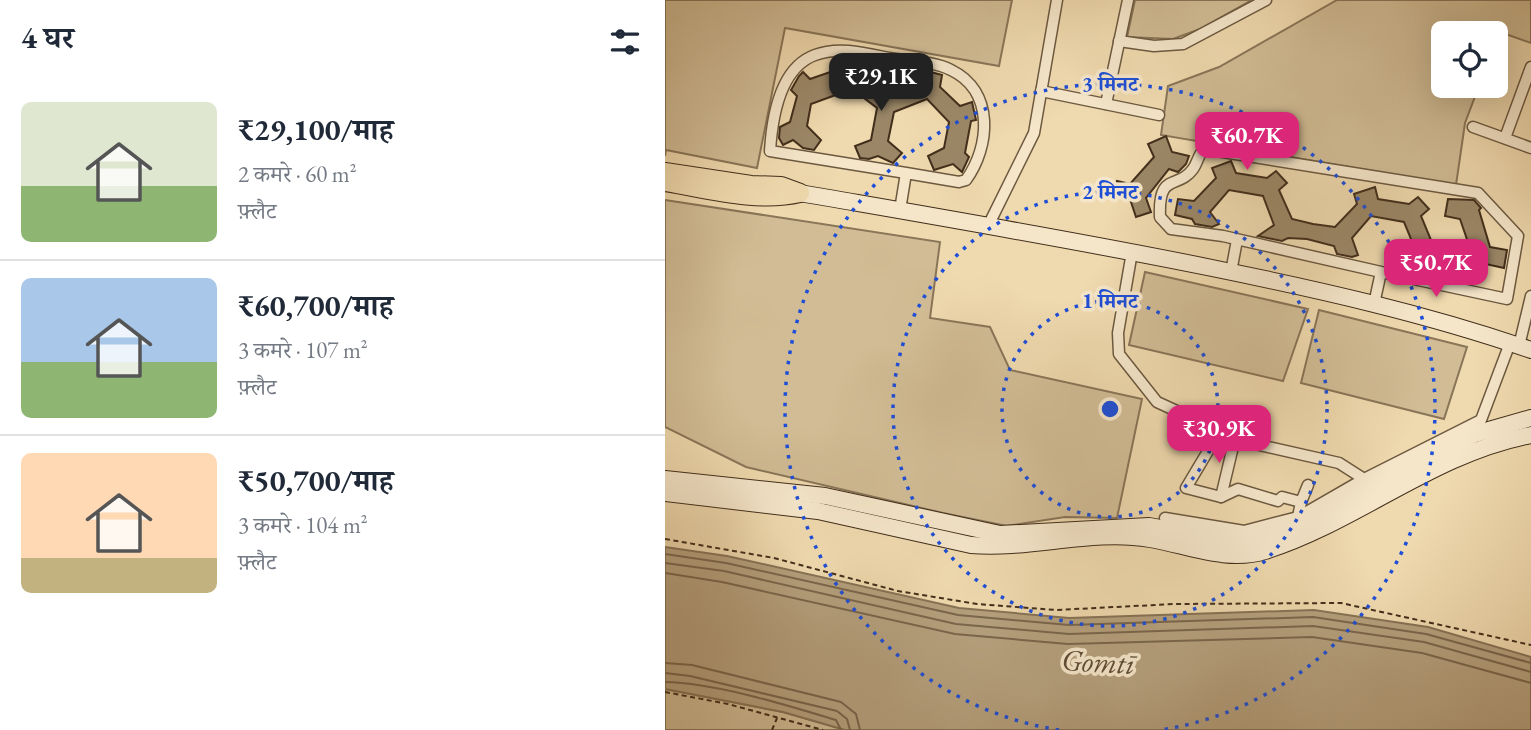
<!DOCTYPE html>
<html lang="hi">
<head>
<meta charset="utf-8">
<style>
	body { margin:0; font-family:"EB Garamond","Noto Serif Devanagari",serif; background:#f2f2f3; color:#1f2937; height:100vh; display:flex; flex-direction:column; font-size:26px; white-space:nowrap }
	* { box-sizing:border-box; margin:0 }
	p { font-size:23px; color:#747a83 }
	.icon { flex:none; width:38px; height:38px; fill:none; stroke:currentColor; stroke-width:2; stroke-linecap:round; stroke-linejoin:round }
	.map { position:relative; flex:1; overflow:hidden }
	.drawer { display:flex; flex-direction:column; background:#fff; width:665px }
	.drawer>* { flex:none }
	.tools { position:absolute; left:766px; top:21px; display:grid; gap:14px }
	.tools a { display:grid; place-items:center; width:77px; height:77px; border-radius:10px; background:#fff; box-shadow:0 7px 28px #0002; font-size:35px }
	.price { position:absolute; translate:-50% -60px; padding:0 16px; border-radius:14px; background:#db2777; color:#fff; font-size:23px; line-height:46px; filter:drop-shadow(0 2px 4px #0008) }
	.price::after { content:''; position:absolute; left:50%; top:42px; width:21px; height:16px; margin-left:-10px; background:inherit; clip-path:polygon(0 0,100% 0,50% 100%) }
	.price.current { background:#222; color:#fff }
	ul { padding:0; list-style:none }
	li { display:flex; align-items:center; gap:21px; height:175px; padding:0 21px }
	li+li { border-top:2px solid #e0e1e3 }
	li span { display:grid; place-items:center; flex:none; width:196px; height:140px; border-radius:10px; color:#555 }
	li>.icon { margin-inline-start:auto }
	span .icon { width:84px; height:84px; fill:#fffc; stroke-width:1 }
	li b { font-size:30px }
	h2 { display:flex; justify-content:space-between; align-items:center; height:84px; padding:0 21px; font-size:30px }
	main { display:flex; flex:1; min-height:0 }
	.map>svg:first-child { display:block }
	.green { fill:#d1bc95; stroke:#897558; stroke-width:2 }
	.water { fill:#b49f7c; stroke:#867255; stroke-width:2 }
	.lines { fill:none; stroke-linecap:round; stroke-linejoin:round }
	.shore { stroke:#7a664c; stroke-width:2 }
	.building { fill:#9b8767; stroke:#412e1b; stroke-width:2 }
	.street-casing { stroke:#6c5940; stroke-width:13 }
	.secondary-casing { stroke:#412e1b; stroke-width:18 }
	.primary-casing { stroke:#412e1b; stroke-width:20 }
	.path { stroke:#412e1b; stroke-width:2; stroke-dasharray:5 3.5; stroke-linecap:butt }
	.street { stroke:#f5e6ca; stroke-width:10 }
	.secondary { stroke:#f5e6ca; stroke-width:16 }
	.primary { stroke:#efd9ae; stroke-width:18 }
	.ring { fill:none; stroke:#1d4ed8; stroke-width:3.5; stroke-dasharray:3.5 7 }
	.labels { text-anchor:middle; stroke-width:7; stroke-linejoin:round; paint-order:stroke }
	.water-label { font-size:30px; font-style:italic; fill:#5e4a33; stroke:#f5e6ca }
	.centre { fill:#1d4ed8; stroke:#f5e6ca; stroke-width:3.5 }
	.ring-label { font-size:21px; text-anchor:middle; font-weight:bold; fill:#1d4ed8; stroke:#f5e6ca; stroke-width:7; stroke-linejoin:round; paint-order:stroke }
</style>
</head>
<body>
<main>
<section class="drawer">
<h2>4 घर<svg class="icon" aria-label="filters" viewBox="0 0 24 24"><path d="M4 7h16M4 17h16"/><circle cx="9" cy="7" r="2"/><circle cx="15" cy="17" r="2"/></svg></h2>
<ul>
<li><span style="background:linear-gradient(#dfe7d0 60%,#8fb573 0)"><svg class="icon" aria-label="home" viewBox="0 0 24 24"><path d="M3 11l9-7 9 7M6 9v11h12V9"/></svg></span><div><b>₹29,100/माह</b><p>2 कमरे · 60 m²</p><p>फ़्लैट</p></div></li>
<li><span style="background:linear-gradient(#a9c7e8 60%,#8fb573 0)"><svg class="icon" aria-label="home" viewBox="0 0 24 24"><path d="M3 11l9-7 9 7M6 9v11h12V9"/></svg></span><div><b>₹60,700/माह</b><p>3 कमरे · 107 m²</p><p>फ़्लैट</p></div></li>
<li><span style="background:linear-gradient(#ffd9b3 75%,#c2b280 0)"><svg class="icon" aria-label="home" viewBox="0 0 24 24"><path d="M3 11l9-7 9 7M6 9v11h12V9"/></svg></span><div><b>₹50,700/माह</b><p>3 कमरे · 104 m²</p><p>फ़्लैट</p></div></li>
</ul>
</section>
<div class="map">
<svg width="866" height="730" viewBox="0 0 866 730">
	<rect width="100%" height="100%" fill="#efd9ae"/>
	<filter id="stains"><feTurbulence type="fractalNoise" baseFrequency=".00286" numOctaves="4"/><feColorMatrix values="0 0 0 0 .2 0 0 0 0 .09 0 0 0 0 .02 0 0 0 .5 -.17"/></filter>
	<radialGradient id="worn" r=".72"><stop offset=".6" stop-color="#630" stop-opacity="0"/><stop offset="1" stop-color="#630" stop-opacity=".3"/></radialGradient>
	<g class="green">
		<polygon points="0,0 347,0 334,66 120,28 92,168 1,150 0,156"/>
		<polygon points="470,0 587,0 535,29 508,39 462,37"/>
		<polygon points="672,0 866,0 866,43 835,32 831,42 831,33 779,33 779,86 814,86 800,123 791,185 496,135 503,86 554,67"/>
		<polygon points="0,200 275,242 265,318 325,327 345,370 477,399 452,518 400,517 342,526 278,513 81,467 0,427"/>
		<polygon points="480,272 643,309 618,381 464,345"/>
		<polygon points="654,310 802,347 779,419 636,383"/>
		<polygon points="0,689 118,712 180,730 0,730"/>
	</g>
	<polygon class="water" points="0,547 62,556 294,608 404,618 649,610 763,627 866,657 866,730 180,730 118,712 0,689"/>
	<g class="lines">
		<g class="shore">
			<polyline points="0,554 61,563 293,615 404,625 648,617 761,634 866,663"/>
			<polyline points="0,563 59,571 291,624 404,634 648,626 759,642 866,672"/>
			<polyline points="0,573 57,582 290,634 403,644 647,637 757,653 866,683"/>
			<polyline points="0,663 27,665 176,702 191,714 195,730"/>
			<polyline points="0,673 25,676 172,711 182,719 185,730"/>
			<path d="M0 682C51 683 121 705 171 720L176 730"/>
		</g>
	</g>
	<g class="building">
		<polygon points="179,59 196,60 194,70 223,94 256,83 258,70 277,75 275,87 295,106 307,102 311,120 306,121 300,153 304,157 297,172 288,164 269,170 263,156 279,148 284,122 262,99 229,112 223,141 237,153 228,163 213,156 204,159 195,158 190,146 206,140 212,108 187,89 146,104 142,126 156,140 149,150 138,148 128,140 118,145 114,138 115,127 125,122 132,96 126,90 134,76 138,72 145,79 177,68"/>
		<polygon points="501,136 507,152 524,156 521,164 513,172 504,169 481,198 486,212 471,217 465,199 448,195 452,181 465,184 489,157 483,144"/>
		<polygon points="566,161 571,173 602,178 611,171 622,183 614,190 627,219 648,224 670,227 692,204 689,194 710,187 713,199 744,204 753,197 764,209 756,216 768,245 786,249 784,266 764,264 756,273 739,265 751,251 739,222 706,216 687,238 693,255 687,257 672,254 669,246 642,239 623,238 617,241 593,236 609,225 598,196 564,190 545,212 554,224 547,227 530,224 527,219 510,215 513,199 529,201 551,178 547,168"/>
		<polygon points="783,199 809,200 816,208 814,210 825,247 842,250 839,268 821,264 808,279 795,266 806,251 795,219 780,216"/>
	</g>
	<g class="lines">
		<defs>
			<g id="street">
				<polyline points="454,41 489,46 518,44 601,0"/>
				<polyline points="376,91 494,115"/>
				<polyline points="441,104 463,0"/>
				<polyline points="808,127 866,148"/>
				<polyline points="840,138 866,67"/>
				<path d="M235 210 241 173 294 182 301 180C325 147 330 91 286 70 269 61 242 61 224 58 200 53 173 46 150 55 114 68 107 119 105 151L241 173"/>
				<polyline points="324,224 369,133 392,0"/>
				<polyline points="467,252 453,333 454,354 492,402 577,441 674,463 699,479"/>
				<polyline points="566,272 572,240"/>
				<path d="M709 304 716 272 842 299 853 236 813 193 539 149C533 155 533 162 528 169 513 190 493 171 495 217L506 229 558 236 716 272"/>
				<polyline points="854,346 866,296"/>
				<polyline points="559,433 551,445 546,446 521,488 556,497 573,489 613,501 617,497 636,502 633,517"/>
				<polyline points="556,497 570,438"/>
				<polyline points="636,502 643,485"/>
				<polyline points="500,518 579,531 633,517 699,479 816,420 845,343"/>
			</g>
			<g id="secondary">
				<path d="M135 193C273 217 410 240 547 268 655 290 762 314 866 350"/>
				<polyline points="0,479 160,496 335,534 484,526 574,542 619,532 662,513 752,462 810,434 866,418"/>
				<path d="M0 493 153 511 306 545C365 550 427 529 485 539 522 545 562 563 600 551 692 522 769 453 866 435"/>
			</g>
			<path id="primary" d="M0 172 86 185 116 186 135 193C92 203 43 189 0 182"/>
		</defs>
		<use href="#street" class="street-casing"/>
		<use href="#secondary" class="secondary-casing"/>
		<use href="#primary" class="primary-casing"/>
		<g class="path">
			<polyline points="0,539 109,558 233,591 312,604 391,610 510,604 676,603 866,645"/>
			<polyline points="0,692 63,704 158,730"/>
			<polyline points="107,730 112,718"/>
		</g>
		<use href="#street" class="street"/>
		<use href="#secondary" class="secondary"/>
		<use href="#primary" class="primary"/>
	</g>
	<g class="ring">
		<circle cx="445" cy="409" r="108"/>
		<circle cx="445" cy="409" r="217"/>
		<path d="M394 730A325 325 0 1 1 496 730"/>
	</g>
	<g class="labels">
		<g class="water-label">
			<text transform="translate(433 662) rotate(3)" y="10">Gomtī</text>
		</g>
	</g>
	<circle cx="445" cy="409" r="10" class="centre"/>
	<g class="ring-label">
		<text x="445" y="91">3 मिनट</text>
		<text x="445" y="199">2 मिनट</text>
		<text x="445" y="308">1 मिनट</text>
	</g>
	<rect width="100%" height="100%" filter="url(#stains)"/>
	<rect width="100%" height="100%" fill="url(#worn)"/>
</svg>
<div class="tools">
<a><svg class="icon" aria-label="locate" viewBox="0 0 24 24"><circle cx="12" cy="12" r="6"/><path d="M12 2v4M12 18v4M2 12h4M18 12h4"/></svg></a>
</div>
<b class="price current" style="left:216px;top:113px">₹29.1K</b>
<b class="price" style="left:582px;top:172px">₹60.7K</b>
<b class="price" style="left:771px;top:299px">₹50.7K</b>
<b class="price" style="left:554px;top:465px">₹30.9K</b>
</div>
</main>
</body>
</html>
